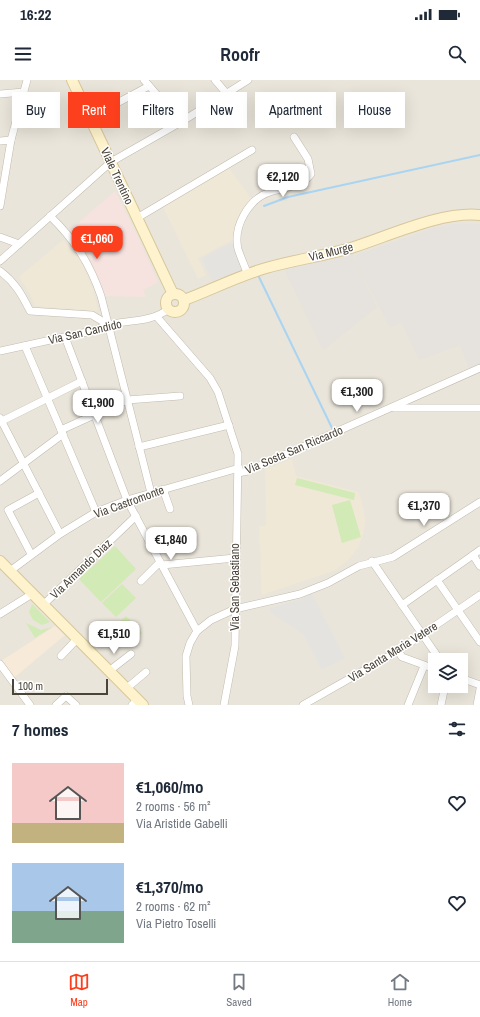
<!DOCTYPE html>
<html lang="en">
<head>
<meta charset="utf-8">
<style>
	body { margin:0; font-family:"Archivo Narrow",sans-serif; background:#f2f2f3; color:#1f2937; height:100vh; display:flex; flex-direction:column; font-size:15px; white-space:nowrap }
	* { box-sizing:border-box; margin:0 }
	p { font-size:13px; color:#747a83 }
	.icon { flex:none; width:22px; height:22px; fill:none; stroke:currentColor; stroke-width:2; stroke-linecap:round; stroke-linejoin:round }
	.map { position:relative; height:625px; overflow:hidden }
	.details { display:flex; flex-direction:column; background:#fff; flex:1 }
	.details>* { flex:none }
	.hud { position:absolute; left:12px; top:12px; width:456px; height:36px; display:flex; gap:8px }
	.controls { position:absolute; left:428px; top:573px; display:grid; gap:8px }
	.controls a { display:grid; place-items:center; width:40px; height:40px; border-radius:0px; background:#fff; box-shadow:0 4px 16px #0002; font-size:20px }
	.scale { position:absolute; left:12px; bottom:10px; width:96px; box-sizing:border-box; padding-left:4px; border:2px solid #4b4439; border-top:0; font-size:11px; line-height:14px; white-space:nowrap; color:#4b4439; -webkit-text-stroke:3px #fff; paint-order:stroke }
	.price { position:absolute; translate:-50% -34px; padding:0 9px; border-radius:8px; background:#fff; color:#222; font-size:13px; line-height:26px; filter:drop-shadow(0 1px 2px #0008) }
	.price::after { content:''; position:absolute; left:50%; top:24px; width:12px; height:9px; margin-left:-6px; background:inherit; clip-path:polygon(0 0,100% 0,50% 100%) }
	.price.on { background:#fc3f1d; color:#fff }
	ul { padding:0; list-style:none }
	li { display:flex; align-items:center; gap:12px; height:100px; padding:0 12px }
	li span { display:grid; place-items:center; flex:none; width:112px; height:80px; border-radius:0px; color:#555 }
	li>.icon { margin-inline-start:auto }
	span .icon { width:48px; height:48px; fill:#fffc; stroke-width:1 }
	li b { font-size:17px }
	h2 { display:flex; justify-content:space-between; align-items:center; height:48px; padding:0 12px; font-size:17px }
	.pill { padding:0 14px; border-radius:0px; background:#fff; box-shadow:0 4px 16px #0002; font-size:14px; line-height:36px }
	.pill.on { background:#fc3f1d; color:#fff }
	.status { display:flex; justify-content:space-between; align-items:center; height:28px; padding:0 20px; background:#fff; direction:ltr }
	.status svg { height:11px; fill:currentColor }
	header { display:flex; justify-content:space-between; align-items:center; height:52px; padding:0 12px; background:#fff; font-size:18px; font-weight:800 }
	.tab-bar { display:flex; justify-content:space-around; align-items:center; height:56px; border-top:1px solid #e0e1e3; background:#fff; font-size:11px; color:#747a83 }
	.tab-bar a { display:grid; justify-items:center; gap:2px }
	.tab-bar .on { color:#fc3f1d }
	.map>svg:first-child { display:block }
	.residential { fill:#eae5da; fill-rule:evenodd }
	.commercial { fill:#f7ead8 }
	.industrial { fill:#e6e2dd }
	.education { fill:#efe8d6 }
	.medical { fill:#f6e3e0 }
	.green { fill:#d2eab5 }
	.parking { fill:#e5e3e0 }
	.lines { fill:none; stroke-linecap:round; stroke-linejoin:round }
	.stream { stroke:#a9d4f2; stroke-width:2 }
	.street-casing { stroke:#c2bbae; stroke-width:8 }
	.secondary-casing { stroke:#d6c79b; stroke-width:12 }
	.street { stroke:#fff; stroke-width:7 }
	.secondary { stroke:#fff3cd; stroke-width:10 }
	.labels { text-anchor:middle; stroke-width:3; stroke-linejoin:round; paint-order:stroke }
	.street-label { font-size:12px; fill:#4b4439; stroke:#fff }
</style>
</head>
<body>
<div class="status"><b>16:22</b><svg viewBox="0 0 49 12"><path d="M0 12V9h3v3zM5 12V6h3v6zM10 12V3h3v9zM15 12V0h3v12zM26 1h20v11H26zM47 4h2v5h-2z"/></svg></div>
<header><svg class="icon" aria-label="menu" viewBox="0 0 24 24"><path d="M4 6h16M4 12h16M4 18h16"/></svg>Roofr<svg class="icon" aria-label="search" viewBox="0 0 24 24"><circle cx="10" cy="10" r="6"/><path d="M15 15l6 6"/></svg></header>
<div class="map">
<svg width="480" height="625" viewBox="0 0 480 625">
	<rect width="100%" height="100%" fill="#f6f3ec"/>
	<path class="residential" d="M0 0H480V625H0ZM435 580H461V606H435Z"/>
	<polygon class="commercial" points="55,546 65,555 14,598 1,581"/>
	<g class="industrial">
		<polygon points="453,144 480,144 480,284 469,289 460,265 419,280 402,243 390,247 355,181 355,175 434,148"/>
		<polygon points="353,174 354,180 377,227 323,270 284,189"/>
	</g>
	<g class="education">
		<polygon points="229,88 251,118 240,134 234,159 198,178 206,195 198,199 163,127"/>
		<polygon points="63,160 81,181 93,209 98,231 35,226 30,214 19,197"/>
		<polygon points="292,379 296,396 359,412 364,431 365,442 363,455 358,468 348,480 336,490 262,515 259,446 266,446 265,389"/>
	</g>
	<polygon class="medical" points="115,111 138,157 158,202 143,210 146,217 105,216 87,171 70,150"/>
	<g class="green">
		<polygon points="297,398 355,413 354,420 295,405"/>
		<polygon points="350,420 361,457 342,463 332,425"/>
		<polygon points="115,466 136,489 101,522 79,499"/>
		<polygon points="122,504 136,518 116,537 102,523"/>
		<polygon points="32,524 50,542 42,545 33,540 29,532"/>
		<polygon points="126,536 142,553 132,563 116,545"/>
		<polygon points="26,543 41,550 52,547 35,558"/>
	</g>
	<g class="parking">
		<polygon points="232,163 243,191 212,201 202,178"/>
		<polygon points="312,514 345,578 322,590 303,554 270,532 270,528 299,520"/>
	</g>
	<g class="lines">
		<g class="stream">
			<polyline points="264,126 288,117 480,75"/>
			<polyline points="258,195 332,348"/>
		</g>
		<defs>
			<g id="street">
				<polyline points="144,0 181,42"/>
				<polyline points="215,0 227,14"/>
				<polyline points="0,14 24,12"/>
				<polyline points="89,38 149,6"/>
				<polyline points="0,61 11,60"/>
				<polyline points="0,126 11,60 27,0"/>
				<path d="M50 136C75 160 90 184 101 216L151 413"/>
				<polyline points="137,138 252,70"/>
				<polyline points="0,157 19,164"/>
				<polyline points="0,181 111,82 181,42 248,0"/>
				<path d="M0 191C15 202 22 215 30 231L92 235 107 244"/>
				<path d="M248 195C245 187 241 178 238 169 233 147 248 119 270 112 284 107 302 107 311 94L308 79 294 57"/>
				<polyline points="157,237 210,298 218,312 238,374 235,566 224,625"/>
				<polyline points="65,257 127,420 197,551"/>
				<polyline points="25,266 96,432"/>
				<path d="M0 271 96 250C121 237 145 246 169 229"/>
				<polyline points="394,328 480,328"/>
				<polyline points="0,338 60,454"/>
				<polyline points="2,341 82,301"/>
				<polyline points="61,350 127,320 180,316"/>
				<polyline points="139,367 229,345"/>
				<polyline points="238,393 248,391 480,288"/>
				<polyline points="0,401 63,354"/>
				<polyline points="163,409 170,429"/>
				<polyline points="480,470 473,475 480,486"/>
				<polyline points="31,474 8,430 39,413"/>
				<polyline points="372,481 440,580"/>
				<polyline points="162,485 235,478"/>
				<polyline points="10,491 60,454 96,432 127,420 239,388"/>
				<polyline points="437,500 480,562"/>
				<polyline points="141,501 160,482"/>
				<polyline points="43,525 136,436"/>
				<polyline points="402,525 473,475"/>
				<polyline points="0,534 32,514"/>
				<polyline points="398,571 402,577 435,589"/>
				<polyline points="61,576 77,559"/>
				<polyline points="0,584 30,625"/>
				<polyline points="109,591 131,574"/>
				<polyline points="461,598 480,605"/>
				<polyline points="127,608 146,592"/>
				<polyline points="56,625 66,616 76,625"/>
				<polyline points="132,625 138,619"/>
				<polyline points="189,625 187,616 186,576 190,563 197,551 211,540 235,529 300,514 328,503 359,486 393,477 480,422"/>
				<polyline points="303,625 398,571 480,515"/>
				<polyline points="408,625 424,586"/>
				<polyline points="441,625 445,606"/>
				<polyline points="477,625 480,609"/>
			</g>
			<g id="secondary">
				<polyline points="72,0 173,214"/>
				<circle cx="175" cy="223" r="9"/>
				<path d="M184 220C211 210 238 196 266 188 294 180 323 176 351 168 389 156 441 131 480 135"/>
				<polyline points="0,481 143,625"/>
			</g>
		</defs>
		<use href="#street" class="street-casing"/>
		<use href="#secondary" class="secondary-casing"/>
		<use href="#street" class="street"/>
		<use href="#secondary" class="secondary"/>
	</g>
	<g class="labels">
		<g class="street-label">
			<text transform="translate(117 96) rotate(65)" y="4">Viale Trentino</text>
			<text transform="translate(331 172) rotate(-14)" y="4">Via Murge</text>
			<text transform="translate(85 252) rotate(-13)" y="4">Via San Candido</text>
			<text transform="translate(294 370) rotate(-23)" y="4">Via Sosta San Riccardo</text>
			<text transform="translate(129 422) rotate(-20)" y="4">Via Castromonte</text>
			<text transform="translate(81 489) rotate(-44)" y="4">Via Armando Diaz</text>
			<text transform="translate(235 507) rotate(-90)" y="4">Via San Sebastiano</text>
			<text transform="translate(393 572) rotate(-32)" y="4">Via Santa Maria Vetere</text>
		</g>
	</g>
</svg>
<div class="controls">
<a><svg class="icon" aria-label="layers" viewBox="0 0 24 24"><path d="M12 4l9 5-9 5-9-5zM3 14l9 5 9-5"/></svg></a>
</div>
<div class="scale">100 m</div>
<b class="price" style="left:283px;top:118px">€2,120</b>
<b class="price on" style="left:97px;top:180px">€1,060</b>
<b class="price" style="left:357px;top:333px">€1,300</b>
<b class="price" style="left:98px;top:344px">€1,900</b>
<b class="price" style="left:424px;top:447px">€1,370</b>
<b class="price" style="left:171px;top:481px">€1,840</b>
<b class="price" style="left:114px;top:575px">€1,510</b>
<div class="hud">
<a class="pill">Buy</a>
<a class="pill on">Rent</a>
<a class="pill">Filters</a>
<a class="pill">New</a>
<a class="pill">Apartment</a>
<a class="pill">House</a>
</div>
</div>
<section class="details">
<h2>7 homes<svg class="icon" aria-label="filters" viewBox="0 0 24 24"><path d="M4 7h16M4 17h16"/><circle cx="9" cy="7" r="2"/><circle cx="15" cy="17" r="2"/></svg></h2>
<ul>
<li><span style="background:linear-gradient(#f6c9c9 75%,#c2b280 0)"><svg class="icon" aria-label="home" viewBox="0 0 24 24"><path d="M3 11l9-7 9 7M6 9v11h12V9"/></svg></span><div><b>€1,060/mo</b><p>2 rooms · 56 m²</p><p>Via Aristide Gabelli</p></div><svg class="icon" aria-label="heart" viewBox="0 0 24 24"><path d="M12 20l-8-8c-3-5 5-10 8-4 3-6 11-1 8 4z"/></svg></li>
<li><span style="background:linear-gradient(#a9c7e8 60%,#7fa58c 0)"><svg class="icon" aria-label="home" viewBox="0 0 24 24"><path d="M3 11l9-7 9 7M6 9v11h12V9"/></svg></span><div><b>€1,370/mo</b><p>2 rooms · 62 m²</p><p>Via Pietro Toselli</p></div><svg class="icon" aria-label="heart" viewBox="0 0 24 24"><path d="M12 20l-8-8c-3-5 5-10 8-4 3-6 11-1 8 4z"/></svg></li>
</ul>
</section>
<nav class="tab-bar">
<a class="on"><svg class="icon" aria-label="map" viewBox="0 0 24 24"><path d="M3 6l6-2 6 2 6-2v14l-6 2-6-2-6 2zM9 4v14M15 6v14"/></svg>Map</a>
<a><svg class="icon" aria-label="saved" viewBox="0 0 24 24"><path d="M7 4h10v16l-5-4-5 4z"/></svg>Saved</a>
<a><svg class="icon" aria-label="home" viewBox="0 0 24 24"><path d="M3 11l9-7 9 7M6 9v11h12V9"/></svg>Home</a>
</nav>
</body>
</html>
